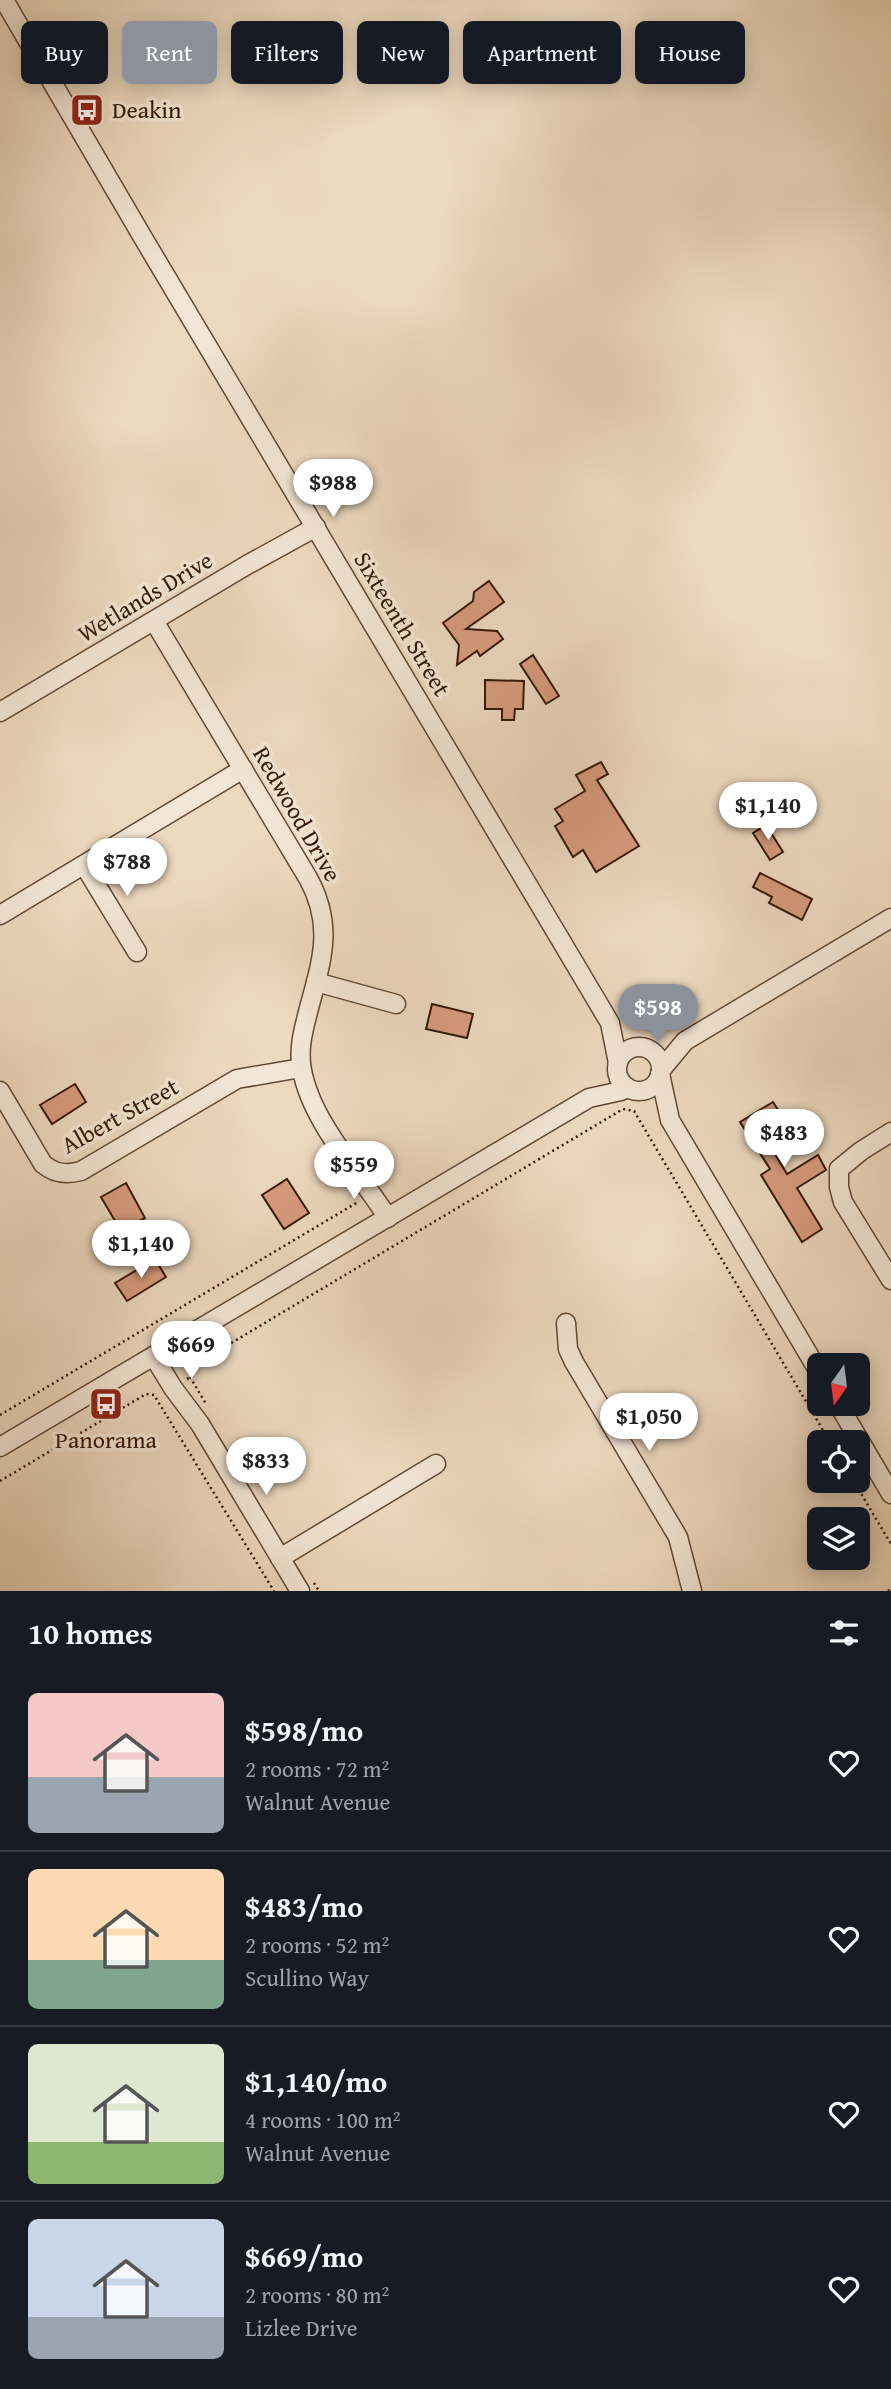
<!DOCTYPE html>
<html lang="en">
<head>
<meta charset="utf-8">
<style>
	body { margin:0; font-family:"Gentium Book Plus",serif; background:#242831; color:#f1f3f6; height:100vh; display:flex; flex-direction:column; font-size:26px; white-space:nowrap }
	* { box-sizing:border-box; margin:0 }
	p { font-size:23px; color:#9ea1a6 }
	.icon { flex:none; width:38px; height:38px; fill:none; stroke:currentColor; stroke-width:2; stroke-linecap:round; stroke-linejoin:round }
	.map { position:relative; height:1591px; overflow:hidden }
	.side { display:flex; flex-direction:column; background:#171b24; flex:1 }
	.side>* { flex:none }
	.guide { position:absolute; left:21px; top:21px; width:850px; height:63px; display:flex; gap:14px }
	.needle { width:46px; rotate:194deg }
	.controls { position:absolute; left:807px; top:1353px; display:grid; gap:14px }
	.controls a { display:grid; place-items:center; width:63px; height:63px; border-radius:10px; background:#171b24; box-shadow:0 4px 18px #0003; font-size:35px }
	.price { position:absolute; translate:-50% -60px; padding:0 16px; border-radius:24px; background:#fff; color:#222; font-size:23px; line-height:46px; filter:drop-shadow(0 2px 4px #0008) }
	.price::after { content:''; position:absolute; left:50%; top:42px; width:21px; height:16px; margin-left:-10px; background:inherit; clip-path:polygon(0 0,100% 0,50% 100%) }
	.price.on { background:#8c9099; color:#fff }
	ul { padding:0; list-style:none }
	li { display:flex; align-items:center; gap:21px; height:175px; padding:0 28px }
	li+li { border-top:2px solid #363941 }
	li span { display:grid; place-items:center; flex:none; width:196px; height:140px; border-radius:10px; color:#555 }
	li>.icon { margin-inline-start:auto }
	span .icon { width:84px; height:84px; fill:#fffc; stroke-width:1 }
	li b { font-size:30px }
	h2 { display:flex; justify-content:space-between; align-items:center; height:84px; padding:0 28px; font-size:30px }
	.tag { padding:0 24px; border-radius:10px; background:#171b24; box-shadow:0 4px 18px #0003; font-size:24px; line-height:63px }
	.tag.on { background:#8c9099; color:#fff }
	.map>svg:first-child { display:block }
	.building { fill:#d79b7e; stroke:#351705; stroke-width:2 }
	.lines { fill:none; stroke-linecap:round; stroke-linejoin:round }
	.minor-casing { stroke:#634834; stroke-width:21 }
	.path { stroke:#351705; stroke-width:2.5; stroke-dasharray:2 3.5; stroke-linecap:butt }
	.minor { stroke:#f3e6d5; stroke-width:18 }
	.labels { text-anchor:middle; stroke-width:7; stroke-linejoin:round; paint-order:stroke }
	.poi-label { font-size:24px; fill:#351705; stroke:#f3e6d5; text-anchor:start }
	.street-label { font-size:24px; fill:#351705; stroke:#f3e6d5 }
</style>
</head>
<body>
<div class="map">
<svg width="891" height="1591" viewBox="0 0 891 1591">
	<rect width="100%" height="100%" fill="#edd9bf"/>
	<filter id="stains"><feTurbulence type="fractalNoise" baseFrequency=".00286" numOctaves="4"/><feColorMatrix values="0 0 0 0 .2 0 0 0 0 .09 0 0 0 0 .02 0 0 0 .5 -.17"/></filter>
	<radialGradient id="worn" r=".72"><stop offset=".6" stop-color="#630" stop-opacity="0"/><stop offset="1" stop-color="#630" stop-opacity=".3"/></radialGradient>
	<g class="building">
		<polygon points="489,581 504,602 466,629 497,631 503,639 480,656 477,651 457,665 459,645 443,623 473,601 474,592"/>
		<polygon points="533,655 559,696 546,704 520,664"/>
		<polygon points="485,680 524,681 523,709 515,709 514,720 502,720 502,709 485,709"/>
		<polygon points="601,762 608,774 597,780 639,846 596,872 583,850 573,857 555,826 563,821 555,809 585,791 576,775"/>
		<polygon points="766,825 783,852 770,860 753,833"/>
		<polygon points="760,873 812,899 802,920 769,903 772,897 753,887"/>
		<polygon points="432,1004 473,1014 467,1038 426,1029"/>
		<polygon points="75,1084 86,1102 52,1124 40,1105"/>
		<polygon points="773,1102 793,1133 771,1147 787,1174 818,1155 826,1170 797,1188 822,1229 802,1242 761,1175 770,1169 740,1122"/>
		<polygon points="287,1179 309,1213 284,1229 262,1195"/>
		<polygon points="126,1183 145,1218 121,1231 101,1197"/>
		<polygon points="163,1237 174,1258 163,1264 151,1244"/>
		<polygon points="155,1259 166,1277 127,1301 115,1283"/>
	</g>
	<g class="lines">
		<defs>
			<g id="minor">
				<polyline points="4,0 142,236 610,1023 618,1063"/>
				<path d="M154 621 308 878C335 927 321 962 308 1012 303 1031 298 1050 302 1070 311 1121 360 1174 388 1218"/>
				<polyline points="0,712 247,565 316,527"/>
				<polyline points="84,865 137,952"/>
				<polyline points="0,915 243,769"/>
				<polyline points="316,982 396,1004"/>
				<circle cx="639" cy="1069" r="22"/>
				<polyline points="661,1070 685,1041 891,918"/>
				<polyline points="660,1074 670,1120 819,1372"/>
				<path d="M0 1091 43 1164C55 1174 67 1175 81 1171L237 1079 301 1068"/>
				<polyline points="891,1132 861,1151 839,1169 839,1187 843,1202 891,1280"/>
				<polyline points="566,1323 568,1349 574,1362 678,1537 692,1591"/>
				<polyline points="154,1357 173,1388 200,1424 300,1591"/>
				<polyline points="838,1404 891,1494"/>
				<polyline points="0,1447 589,1098 621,1091 627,1087"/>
				<polyline points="280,1558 436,1464"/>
			</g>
		</defs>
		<use href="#minor" class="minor-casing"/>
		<g class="path">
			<polyline points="190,1377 206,1404"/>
			<polyline points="187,1379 190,1377 191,1367 623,1109 634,1111 830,1442"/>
			<polyline points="0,1415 358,1202"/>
			<polyline points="853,1480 891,1544"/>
			<polyline points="0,1481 146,1394 154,1395 274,1591"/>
			<polyline points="314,1583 319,1591"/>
			<polyline points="888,1591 891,1589"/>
		</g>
		<use href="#minor" class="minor"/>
	</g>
	<defs>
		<symbol id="bus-square" viewBox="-11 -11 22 22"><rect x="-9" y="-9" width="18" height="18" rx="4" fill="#8f2418" stroke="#f3e6d5"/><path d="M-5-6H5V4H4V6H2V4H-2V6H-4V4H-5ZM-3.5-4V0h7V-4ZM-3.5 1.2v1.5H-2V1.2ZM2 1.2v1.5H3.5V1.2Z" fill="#fff"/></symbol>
	</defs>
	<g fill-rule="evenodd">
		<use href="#bus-square" x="68" y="91" width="38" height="38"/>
		<use href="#bus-square" x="87" y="1385" width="38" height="38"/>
	</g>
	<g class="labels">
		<g class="poi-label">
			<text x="112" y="118">Deakin</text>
			<text x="106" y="1448" text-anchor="middle">Panorama</text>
		</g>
		<g class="street-label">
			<text transform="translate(145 597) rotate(-31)" y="8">Wetlands Drive</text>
			<text transform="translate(402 624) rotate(59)" y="8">Sixteenth Street</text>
			<text transform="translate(297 814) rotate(60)" y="8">Redwood Drive</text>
			<text transform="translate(120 1116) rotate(-29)" y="8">Albert Street</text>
		</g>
	</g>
	<rect width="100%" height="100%" filter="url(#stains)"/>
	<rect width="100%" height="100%" fill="url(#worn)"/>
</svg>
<div class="controls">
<a><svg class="needle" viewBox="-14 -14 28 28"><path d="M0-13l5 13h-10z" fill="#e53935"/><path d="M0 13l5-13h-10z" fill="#9ea1a6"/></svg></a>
<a><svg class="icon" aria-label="locate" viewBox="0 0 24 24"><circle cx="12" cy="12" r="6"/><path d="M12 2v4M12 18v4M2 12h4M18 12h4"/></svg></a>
<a><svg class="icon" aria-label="layers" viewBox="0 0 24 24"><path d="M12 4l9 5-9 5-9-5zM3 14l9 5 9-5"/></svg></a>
</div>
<b class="price" style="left:333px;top:519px">$988</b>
<b class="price" style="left:768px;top:842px">$1,140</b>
<b class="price" style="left:127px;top:898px">$788</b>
<b class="price on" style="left:658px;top:1044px">$598</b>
<b class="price" style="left:784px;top:1169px">$483</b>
<b class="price" style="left:354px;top:1201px">$559</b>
<b class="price" style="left:141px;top:1280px">$1,140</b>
<b class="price" style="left:191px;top:1381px">$669</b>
<b class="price" style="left:649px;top:1453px">$1,050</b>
<b class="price" style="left:266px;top:1497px">$833</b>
<div class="guide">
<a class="tag">Buy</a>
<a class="tag on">Rent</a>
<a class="tag">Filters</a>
<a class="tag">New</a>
<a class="tag">Apartment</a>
<a class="tag">House</a>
</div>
</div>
<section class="side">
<h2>10 homes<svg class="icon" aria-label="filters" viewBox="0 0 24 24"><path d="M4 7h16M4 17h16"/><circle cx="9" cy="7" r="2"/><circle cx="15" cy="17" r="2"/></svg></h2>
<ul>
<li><span style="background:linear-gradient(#f6c9c9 60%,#9aa5b1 0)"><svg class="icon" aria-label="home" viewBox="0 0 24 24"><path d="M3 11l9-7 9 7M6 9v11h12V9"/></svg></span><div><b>$598/mo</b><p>2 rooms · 72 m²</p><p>Walnut Avenue</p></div><svg class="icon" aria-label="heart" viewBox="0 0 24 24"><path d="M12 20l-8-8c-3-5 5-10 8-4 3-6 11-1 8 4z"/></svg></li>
<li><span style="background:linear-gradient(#ffd9b3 65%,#7fa58c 0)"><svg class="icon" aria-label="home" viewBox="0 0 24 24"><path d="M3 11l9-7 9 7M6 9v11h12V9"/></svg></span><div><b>$483/mo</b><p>2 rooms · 52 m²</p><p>Scullino Way</p></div><svg class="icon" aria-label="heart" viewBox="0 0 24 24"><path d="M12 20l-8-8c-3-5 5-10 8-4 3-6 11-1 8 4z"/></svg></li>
<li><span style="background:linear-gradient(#dfe7d0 70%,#8fb573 0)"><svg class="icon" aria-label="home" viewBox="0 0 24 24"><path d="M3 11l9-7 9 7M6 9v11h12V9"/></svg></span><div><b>$1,140/mo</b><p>4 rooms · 100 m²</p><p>Walnut Avenue</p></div><svg class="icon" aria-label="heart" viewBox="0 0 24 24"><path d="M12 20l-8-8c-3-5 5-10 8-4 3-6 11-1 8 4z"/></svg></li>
<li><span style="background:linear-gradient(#c9d6e8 70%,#9aa5b1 0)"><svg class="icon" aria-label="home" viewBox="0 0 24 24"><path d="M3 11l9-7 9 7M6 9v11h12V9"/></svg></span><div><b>$669/mo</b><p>2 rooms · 80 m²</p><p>Lizlee Drive</p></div><svg class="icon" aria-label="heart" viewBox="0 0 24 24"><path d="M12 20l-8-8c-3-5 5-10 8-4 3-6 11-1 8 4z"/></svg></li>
</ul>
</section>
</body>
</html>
